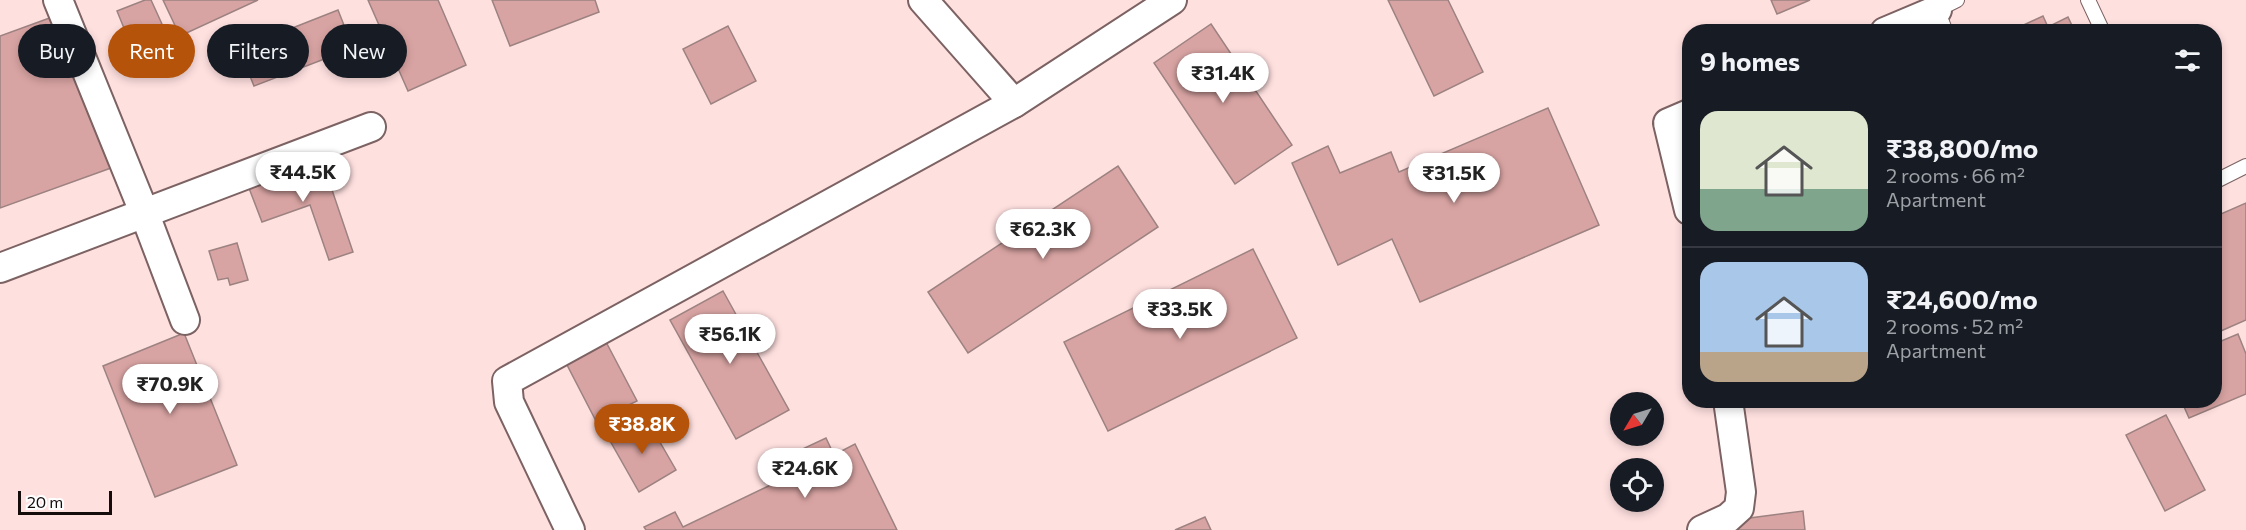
<!DOCTYPE html>
<html lang="en">
<head>
<meta charset="utf-8">
<style>
	body { margin:0; font-family:Commissioner,sans-serif; background:#20242c; color:#f1f3f6; height:100vh; display:flex; flex-direction:column; font-size:22px; white-space:nowrap }
	* { box-sizing:border-box; margin:0 }
	p { font-size:20px; color:#9ea1a6 }
	.icon { flex:none; width:33px; height:33px; fill:none; stroke:currentColor; stroke-width:2; stroke-linecap:round; stroke-linejoin:round }
	.map { position:relative; flex:1; overflow:hidden }
	.panel { position:absolute; left:1682px; top:24px; width:540px; height:384px; display:flex; flex-direction:column; background:#171b24; border-radius:24px; box-shadow:0 3px 9px #0003 }
	.panel>* { flex:none }
	.top-card { position:absolute; left:18px; top:24px; width:570px; height:54px; display:flex; gap:12px }
	.needle { width:39px; rotate:232deg }
	.buttons { position:absolute; left:1610px; top:392px; display:grid; gap:12px }
	.buttons a { display:grid; place-items:center; width:54px; height:54px; border-radius:50%; background:#171b24; box-shadow:0 3px 9px #0003; font-size:30px }
	.scale { position:absolute; left:18px; bottom:15px; width:94px; box-sizing:border-box; padding-left:6px; border:3px solid #150c0c; border-top:0; font-size:16px; line-height:21px; white-space:nowrap; color:#150c0c; -webkit-text-stroke:4px #fff; paint-order:stroke }
	.price { position:absolute; translate:-50% -51px; padding:0 14px; border-radius:21px; background:#fff; color:#222; font-size:20px; line-height:39px; filter:drop-shadow(0 2px 3px #0008) }
	.price::after { content:''; position:absolute; left:50%; top:36px; width:18px; height:14px; margin-left:-9px; background:inherit; clip-path:polygon(0 0,100% 0,50% 100%) }
	.price.on { background:#b45309; color:#fff }
	ul { padding:0; list-style:none }
	li { display:flex; align-items:center; gap:18px; height:150px; padding:0 18px }
	li+li { border-top:2px solid #363941 }
	li span { display:grid; place-items:center; flex:none; width:168px; height:120px; border-radius:18px; color:#555 }
	li>.icon { margin-inline-start:auto }
	span .icon { width:72px; height:72px; fill:#fffc; stroke-width:1 }
	li b { font-size:26px }
	h2 { display:flex; justify-content:space-between; align-items:center; height:72px; padding:0 18px; font-size:26px }
	.chip { padding:0 21px; border-radius:27px; background:#171b24; box-shadow:0 3px 9px #0003; font-size:21px; line-height:54px }
	.chip.on { background:#b45309; color:#fff }
	.map>svg:first-child { display:block }
	.building { fill:#d8a4a3; stroke:#9c8281; stroke-width:1.5 }
	.lines { fill:none; stroke-linecap:round; stroke-linejoin:round }
	.service-casing { stroke:#7c6262; stroke-width:16 }
	.minor-casing { stroke:#7c6262; stroke-width:32 }
	.service { stroke:#fff; stroke-width:14 }
	.minor { stroke:#fff; stroke-width:28 }
</style>
</head>
<body>
<div class="map">
<svg width="2246" height="530" viewBox="0 0 2246 530">
	<rect width="100%" height="100%" fill="#fee0df"/>
	<g class="building">
		<polygon points="145,0 151,0 162,24 128,38 117,11"/>
		<polygon points="163,0 258,0 180,36"/>
		<polygon points="368,0 438,0 466,65 408,91"/>
		<polygon points="492,0 595,0 599,12 510,46"/>
		<polygon points="1388,0 1448,0 1483,72 1434,96"/>
		<polygon points="1771,0 1810,0 1777,14"/>
		<polygon points="338,10 353,48 254,86 239,49"/>
		<polygon points="55,16 111,168 0,208 0,36"/>
		<polygon points="2043,16 2048,27 2068,17 2075,32 2019,32 2017,28"/>
		<polygon points="1211,24 1292,145 1235,184 1154,63"/>
		<polygon points="728,26 756,81 711,104 683,49"/>
		<polygon points="1548,108 1599,225 1420,302 1392,239 1338,265 1292,163 1328,146 1340,173 1391,152 1399,172"/>
		<polygon points="314,158 325,189 331,187 353,252 329,260 310,205 262,222 247,183"/>
		<polygon points="1118,166 1158,227 968,353 928,292"/>
		<polygon points="2246,203 2246,320 2214,334 2214,217"/>
		<polygon points="237,243 248,280 230,285 228,278 218,280 209,251"/>
		<polygon points="1253,249 1297,338 1108,431 1064,342"/>
		<polygon points="723,291 789,410 736,439 670,320"/>
		<polygon points="184,333 237,465 155,497 103,366"/>
		<polygon points="2238,334 2246,354 2246,394 2189,418 2181,400 2214,400 2214,344"/>
		<polygon points="605,340 637,401 596,421 565,361"/>
		<polygon points="2166,415 2205,490 2165,511 2126,435"/>
		<polygon points="646,418 676,470 639,492 609,439"/>
		<polygon points="826,438 834,455 855,444 897,530 646,530 644,527 675,512 683,527 804,469 796,452"/>
		<polygon points="1803,511 1805,530 1728,530 1727,521"/>
		<polygon points="1205,517 1211,530 1175,530"/>
	</g>
	<g class="lines">
		<defs>
			<g id="service">
				<polyline points="2088,0 2103,32"/>
				<polyline points="1946,32 1937,10 1957,0"/>
				<polyline points="2214,182 2246,166"/>
			</g>
			<g id="minor">
				<polyline points="58,0 144,212 185,320"/>
				<polyline points="923,0 1014,103"/>
				<polyline points="1885,32 1937,10"/>
				<polyline points="1689,114 1668,123 1689,210"/>
				<polyline points="0,268 371,127"/>
				<polyline points="570,530 509,402 507,381 1014,103 1172,0"/>
				<polyline points="1702,530 1728,518 1739,508 1741,492 1728,400"/>
			</g>
		</defs>
		<use href="#service" class="service-casing"/>
		<use href="#minor" class="minor-casing"/>
		<use href="#service" class="service"/>
		<use href="#minor" class="minor"/>
	</g>
</svg>
<div class="buttons">
<a><svg class="needle" viewBox="-14 -14 28 28"><path d="M0-13l5 13h-10z" fill="#e53935"/><path d="M0 13l5-13h-10z" fill="#9ea1a6"/></svg></a>
<a><svg class="icon" aria-label="locate" viewBox="0 0 24 24"><circle cx="12" cy="12" r="6"/><path d="M12 2v4M12 18v4M2 12h4M18 12h4"/></svg></a>
</div>
<div class="scale">20 m</div>
<b class="price" style="left:1223px;top:104px">₹31.4K</b>
<b class="price" style="left:303px;top:203px">₹44.5K</b>
<b class="price" style="left:1454px;top:204px">₹31.5K</b>
<b class="price" style="left:1043px;top:260px">₹62.3K</b>
<b class="price" style="left:1180px;top:340px">₹33.5K</b>
<b class="price" style="left:730px;top:365px">₹56.1K</b>
<b class="price" style="left:170px;top:415px">₹70.9K</b>
<b class="price on" style="left:642px;top:455px">₹38.8K</b>
<b class="price" style="left:805px;top:499px">₹24.6K</b>
<div class="top-card">
<a class="chip">Buy</a>
<a class="chip on">Rent</a>
<a class="chip">Filters</a>
<a class="chip">New</a>
</div>
<section class="panel">
<h2>9 homes<svg class="icon" aria-label="filters" viewBox="0 0 24 24"><path d="M4 7h16M4 17h16"/><circle cx="9" cy="7" r="2"/><circle cx="15" cy="17" r="2"/></svg></h2>
<ul>
<li><span style="background:linear-gradient(#dfe7d0 65%,#7fa58c 0)"><svg class="icon" aria-label="home" viewBox="0 0 24 24"><path d="M3 11l9-7 9 7M6 9v11h12V9"/></svg></span><div><b>₹38,800/mo</b><p>2 rooms · 66 m²</p><p>Apartment</p></div></li>
<li><span style="background:linear-gradient(#a9c7e8 75%,#b9a48a 0)"><svg class="icon" aria-label="home" viewBox="0 0 24 24"><path d="M3 11l9-7 9 7M6 9v11h12V9"/></svg></span><div><b>₹24,600/mo</b><p>2 rooms · 52 m²</p><p>Apartment</p></div></li>
</ul>
</section>
</div>
</body>
</html>
